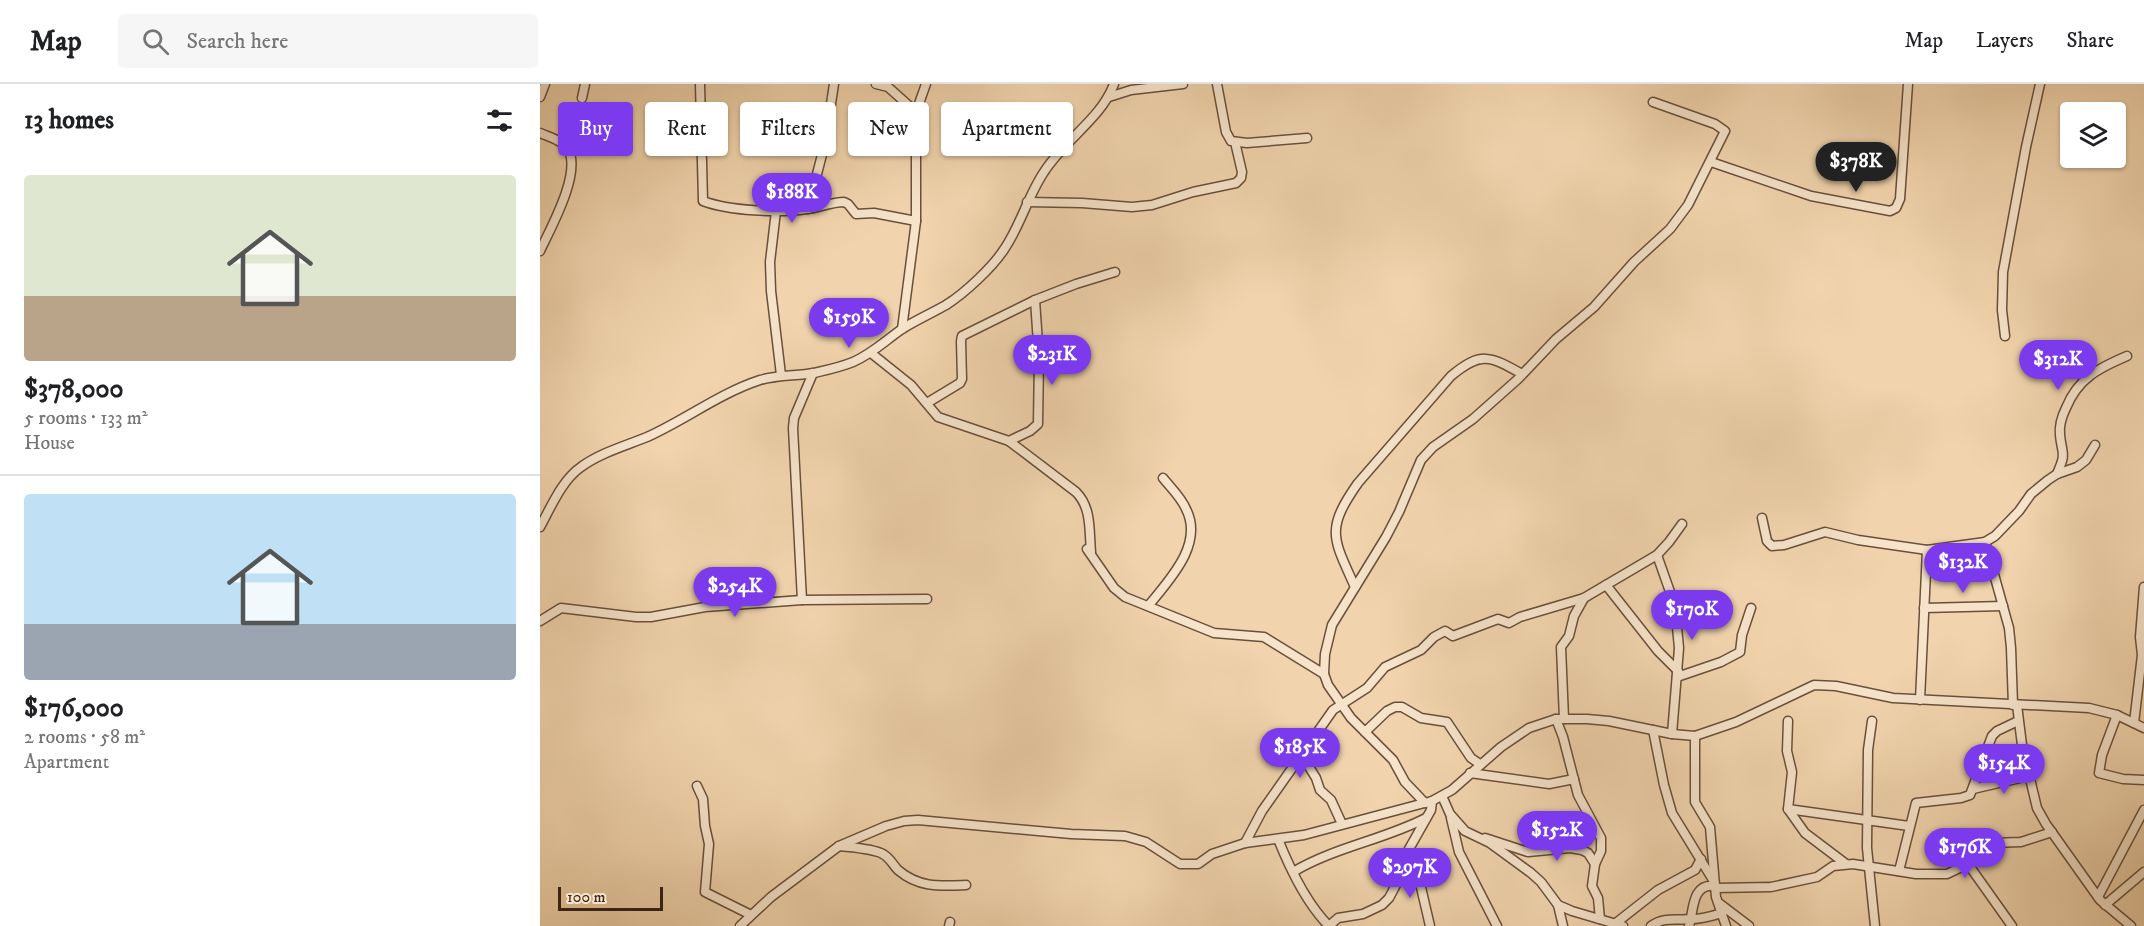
<!DOCTYPE html>
<html lang="en">
<head>
<meta charset="utf-8">
<style>
	body { margin:0; font-family:"IM FELL DW Pica",serif; background:#f6f6f6; color:#202124; height:100vh; display:flex; flex-direction:column; font-size:22px; white-space:nowrap }
	* { box-sizing:border-box; margin:0 }
	p { font-size:20px; color:#757577 }
	.icon { flex:none; width:33px; height:33px; fill:none; stroke:currentColor; stroke-width:2; stroke-linecap:round; stroke-linejoin:round }
	.map { position:relative; flex:1; overflow:hidden }
	.panel { display:flex; flex-direction:column; background:#fff; width:540px }
	.panel>* { flex:none }
	.banner { position:absolute; left:18px; top:18px; width:570px; height:54px; display:flex; gap:12px }
	.buttons { position:absolute; left:1520px; top:18px; display:grid; gap:12px }
	.buttons a { display:grid; place-items:center; width:66px; height:66px; border-radius:6px; background:#fff; box-shadow:0 2px 4px #0004; font-size:30px }
	.scale { position:absolute; left:18px; bottom:15px; width:105px; box-sizing:border-box; padding-left:6px; border:3px solid #3c2416; border-top:0; font-size:16px; line-height:21px; white-space:nowrap; color:#3c2416; -webkit-text-stroke:4px #f6e3ca; paint-order:stroke }
	.price { position:absolute; translate:-50% -51px; padding:0 14px; border-radius:21px; background:#7c3aed; color:#fff; font-size:20px; line-height:39px; filter:drop-shadow(0 2px 3px #0008) }
	.price::after { content:''; position:absolute; left:50%; top:36px; width:18px; height:14px; margin-left:-9px; background:inherit; clip-path:polygon(0 0,100% 0,50% 100%) }
	.price.on { background:#222; color:#fff }
	ul { padding:0; list-style:none }
	li { display:grid; align-content:center; gap:12px; height:318px; padding:0 24px }
	li+li { border-top:2px solid #e0e0e0 }
	li span { display:grid; place-items:center; height:186px; border-radius:6px; color:#555 }
	li>.icon { margin-inline-start:auto }
	span .icon { width:108px; height:108px; fill:#fffc; stroke-width:1 }
	li b { font-size:26px }
	h2 { display:flex; justify-content:space-between; align-items:center; height:72px; padding:0 24px; font-size:26px }
	.pill { padding:0 21px; border-radius:6px; background:#fff; box-shadow:0 2px 4px #0004; font-size:21px; line-height:54px }
	.pill.on { background:#7c3aed; color:#fff }
	header { display:flex; align-items:center; gap:36px; box-sizing:border-box; height:84px; padding:0 30px; background:#fff; border-bottom:2px solid #e0e0e0 }
	header strong { font-size:28px }
	nav { display:flex; gap:33px; margin-inline-start:auto; font-size:21px }
	.search { width:420px; height:54px; background:#f6f6f6; display:flex; align-items:center; gap:15px; box-sizing:border-box; padding:0 21px; border-radius:6px; color:#757577; font-size:22px }
	main { display:flex; flex:1; min-height:0 }
	.map>svg:first-child { display:block }
	.lines { fill:none; stroke-linecap:round; stroke-linejoin:round }
	.minor-casing { stroke:#69503c; stroke-width:11 }
	.minor { stroke:#f6e3ca; stroke-width:8 }
</style>
</head>
<body>
<header>
<strong>Map</strong>
<div class="search"><svg class="icon" aria-label="search" viewBox="0 0 24 24"><circle cx="10" cy="10" r="6"/><path d="M15 15l6 6"/></svg>Search here</div>
<nav><a>Map</a><a>Layers</a><a>Share</a></nav>
</header>
<main>
<section class="panel">
<h2>13 homes<svg class="icon" aria-label="filters" viewBox="0 0 24 24"><path d="M4 7h16M4 17h16"/><circle cx="9" cy="7" r="2"/><circle cx="15" cy="17" r="2"/></svg></h2>
<ul>
<li><span style="background:linear-gradient(#dfe7d0 65%,#b9a48a 0)"><svg class="icon" aria-label="home" viewBox="0 0 24 24"><path d="M3 11l9-7 9 7M6 9v11h12V9"/></svg></span><div><b>$378,000</b><p>5 rooms · 133 m²</p><p>House</p></div></li>
<li><span style="background:linear-gradient(#bfe0f5 70%,#9aa5b1 0)"><svg class="icon" aria-label="home" viewBox="0 0 24 24"><path d="M3 11l9-7 9 7M6 9v11h12V9"/></svg></span><div><b>$176,000</b><p>2 rooms · 58 m²</p><p>Apartment</p></div></li>
</ul>
</section>
<div class="map">
<svg width="1604" height="842" viewBox="0 0 1604 842">
	<rect width="100%" height="100%" fill="#f1d4ad"/>
	<filter id="stains"><feTurbulence type="fractalNoise" baseFrequency=".00333" numOctaves="4"/><feColorMatrix values="0 0 0 0 .2 0 0 0 0 .09 0 0 0 0 .02 0 0 0 .5 -.17"/></filter>
	<radialGradient id="worn" r=".72"><stop offset=".6" stop-color="#630" stop-opacity="0"/><stop offset="1" stop-color="#630" stop-opacity=".3"/></radialGradient>
	<g class="lines">
		<defs>
			<g id="minor">
				<path d="M160 0 163 117C189 127 239 129 267 125 279 124 291 118 304 118L308 120 316 130 334 129 376 137"/>
				<polyline points="336,0 348,3 376,28"/>
				<polyline points="677,0 686,48 691,57 707,59 767,54"/>
				<polyline points="0,13 5,0"/>
				<polyline points="569,13 591,6 643,0"/>
				<polyline points="42,14 45,0"/>
				<path d="M0 49C9 53 22 56 28 65 42 89 10 145 0 167"/>
				<polyline points="1171,78 1271,112 1350,127 1356,124 1360,115 1368,0"/>
				<polyline points="487,118 542,119 592,123 612,121 653,108 696,99 701,94 702,88 695,58"/>
				<polyline points="268,125 285,59 294,0"/>
				<polyline points="236,127 230,178 231,207 241,291"/>
				<polyline points="362,245 376,137 376,28 386,0"/>
				<polyline points="1465,252 1462,226 1463,188 1486,63 1500,0"/>
				<path d="M331 269 371 301 398 333 469 357 536 408C552 424 549 447 551 468"/>
				<polyline points="387,319 420,299 422,295 421,257 422,252 495,216 536,200 575,188"/>
				<polyline points="469,357 490,347 498,340 499,274 495,216"/>
				<path d="M1517 390C1527 367 1522 372 1520 351 1519 342 1522 332 1526 324 1538 294 1559 284 1587 272"/>
				<polyline points="1222,434 1227,457 1232,462 1244,461 1285,448 1318,456 1387,466 1445,458 1455,452 1479,427 1491,410 1508,396 1517,390 1537,383 1546,376 1555,361"/>
				<path d="M0 443C11 423 22 396 41 383 60 369 85 362 107 353 145 336 180 309 220 296 238 291 256 292 274 289 287 286 301 283 313 278 332 270 346 256 362 245 376 236 392 229 406 221 425 209 453 183 465 164 481 140 488 112 504 88 524 56 561 35 574 0"/>
				<polyline points="1445,458 1469,544 1471,564 1473,621"/>
				<polyline points="547,465 574,504 585,513 674,549 724,553 784,590"/>
				<polyline points="1117,471 1135,522 1139,564 1132,650"/>
				<polyline points="1066,501 1118,567 1138,587"/>
				<path d="M815 503C793 454 785 446 818 399L911 292C941 267 950 272 982 290"/>
				<polyline points="262,516 253,344 254,334 273,289"/>
				<path d="M609 521C630 495 664 460 646 425 641 413 631 404 623 394"/>
				<polyline points="1384,524 1463,522"/>
				<polyline points="0,537 21,524 96,533 111,533 165,523 262,516 387,515"/>
				<polyline points="1137,593 1181,578 1200,568 1202,551 1211,524"/>
				<polyline points="1380,616 1387,466"/>
				<polyline points="1477,621 1482,661 1497,724 1506,740 1560,816 1591,842"/>
				<polyline points="1577,631 1562,671 1559,689 1583,695 1604,696"/>
				<polyline points="1016,635 1023,653 1038,711 1061,754 1061,767 1055,780"/>
				<polyline points="1024,635 1021,563 1029,552 1034,532 1044,514"/>
				<polyline points="1248,637 1247,667 1252,688 1248,725 1265,749 1306,780"/>
				<polyline points="1332,637 1328,666 1327,764 1335,842"/>
				<polyline points="1594,639 1602,571 1600,553 1604,503"/>
				<polyline points="1113,646 1124,701 1132,729 1173,796"/>
				<polyline points="825,648 847,627 855,623 862,623 881,634 907,638 931,674 940,680"/>
				<polyline points="1155,652 1155,718 1170,743 1176,813 1186,842"/>
				<polyline points="761,670 776,694 780,706 791,716 802,740"/>
				<polyline points="930,689 1009,700 1034,695"/>
				<polyline points="157,702 163,715 165,742 169,760 165,808 211,831"/>
				<polyline points="1433,705 1489,692"/>
				<polyline points="902,712 910,730 925,747 950,759 991,789 1001,798 1018,821 1032,827 1083,842"/>
				<polyline points="885,719 865,698 853,676 811,634 788,601 784,590 785,570 792,541 846,453 859,428 881,376 893,363 933,335 978,295 1016,255 1054,223 1094,178 1130,145 1148,121 1185,47 1175,40 1113,18"/>
				<polyline points="1248,725 1369,742"/>
				<polyline points="911,734 919,768 957,842"/>
				<polyline points="945,754 988,768 1030,764 1042,766 1048,769 1055,780 1052,802 1058,814 1060,835"/>
				<path d="M738 755C750 785 766 819 789 842"/>
				<polyline points="705,759 722,727 793,626 827,604 845,583 881,566 894,553 905,547 913,552 958,535 969,539 980,533 1044,514 1066,501 1117,471 1129,458 1142,440"/>
				<path d="M299 762C311 763 331 765 341 769 350 773 352 780 358 786 379 804 400 802 426 801"/>
				<polyline points="1428,780 1472,842"/>
				<polyline points="866,782 880,799 890,842"/>
				<polyline points="1359,787 1376,719 1421,714 1430,711 1452,652 1457,647 1478,637"/>
				<path d="M753 788C795 763 843 756 886 734"/>
				<polyline points="1175,804 1231,803 1277,793 1293,782 1313,780 1376,790 1407,790 1428,780 1451,759 1481,758 1512,748"/>
				<polyline points="1558,813 1604,726"/>
				<polyline points="1180,820 1209,842"/>
				<polyline points="1018,821 1023,842"/>
				<polyline points="1565,821 1604,788"/>
				<polyline points="1076,839 1118,806 1155,786 1161,775"/>
				<polyline points="200,842 231,813 299,762 346,742 364,737 378,736 531,750 585,752 606,758 640,780 658,780 672,770 705,759 764,751 892,717 912,706 961,663 989,644 1016,635 1047,635 1069,637 1132,650 1155,652 1196,638 1274,601 1296,602 1353,614 1549,624 1577,631 1604,644"/>
				<polyline points="409,842 410,838"/>
				<polyline points="789,842 798,834 823,830 842,821 849,814 866,782 869,765 891,726 892,717"/>
				<path d="M1111 842C1125 832 1137 837 1153 835 1163 835 1172 832 1182 829"/>
				<path d="M1149 842C1154 827 1151 799 1175 802"/>
			</g>
		</defs>
		<use href="#minor" class="minor-casing"/>
		<use href="#minor" class="minor"/>
	</g>
	<rect width="100%" height="100%" filter="url(#stains)"/>
	<rect width="100%" height="100%" fill="url(#worn)"/>
</svg>
<div class="buttons">
<a><svg class="icon" aria-label="layers" viewBox="0 0 24 24"><path d="M12 4l9 5-9 5-9-5zM3 14l9 5 9-5"/></svg></a>
</div>
<div class="scale">100 m</div>
<b class="price on" style="left:1316px;top:109px">$378K</b>
<b class="price" style="left:252px;top:140px">$188K</b>
<b class="price" style="left:309px;top:265px">$159K</b>
<b class="price" style="left:512px;top:302px">$231K</b>
<b class="price" style="left:1518px;top:307px">$312K</b>
<b class="price" style="left:1423px;top:510px">$132K</b>
<b class="price" style="left:195px;top:534px">$254K</b>
<b class="price" style="left:1152px;top:557px">$170K</b>
<b class="price" style="left:760px;top:695px">$185K</b>
<b class="price" style="left:1464px;top:711px">$154K</b>
<b class="price" style="left:1017px;top:778px">$152K</b>
<b class="price" style="left:1425px;top:795px">$176K</b>
<b class="price" style="left:870px;top:815px">$297K</b>
<div class="banner">
<a class="pill on">Buy</a>
<a class="pill">Rent</a>
<a class="pill">Filters</a>
<a class="pill">New</a>
<a class="pill">Apartment</a>
</div>
</div>
</main>
</body>
</html>
